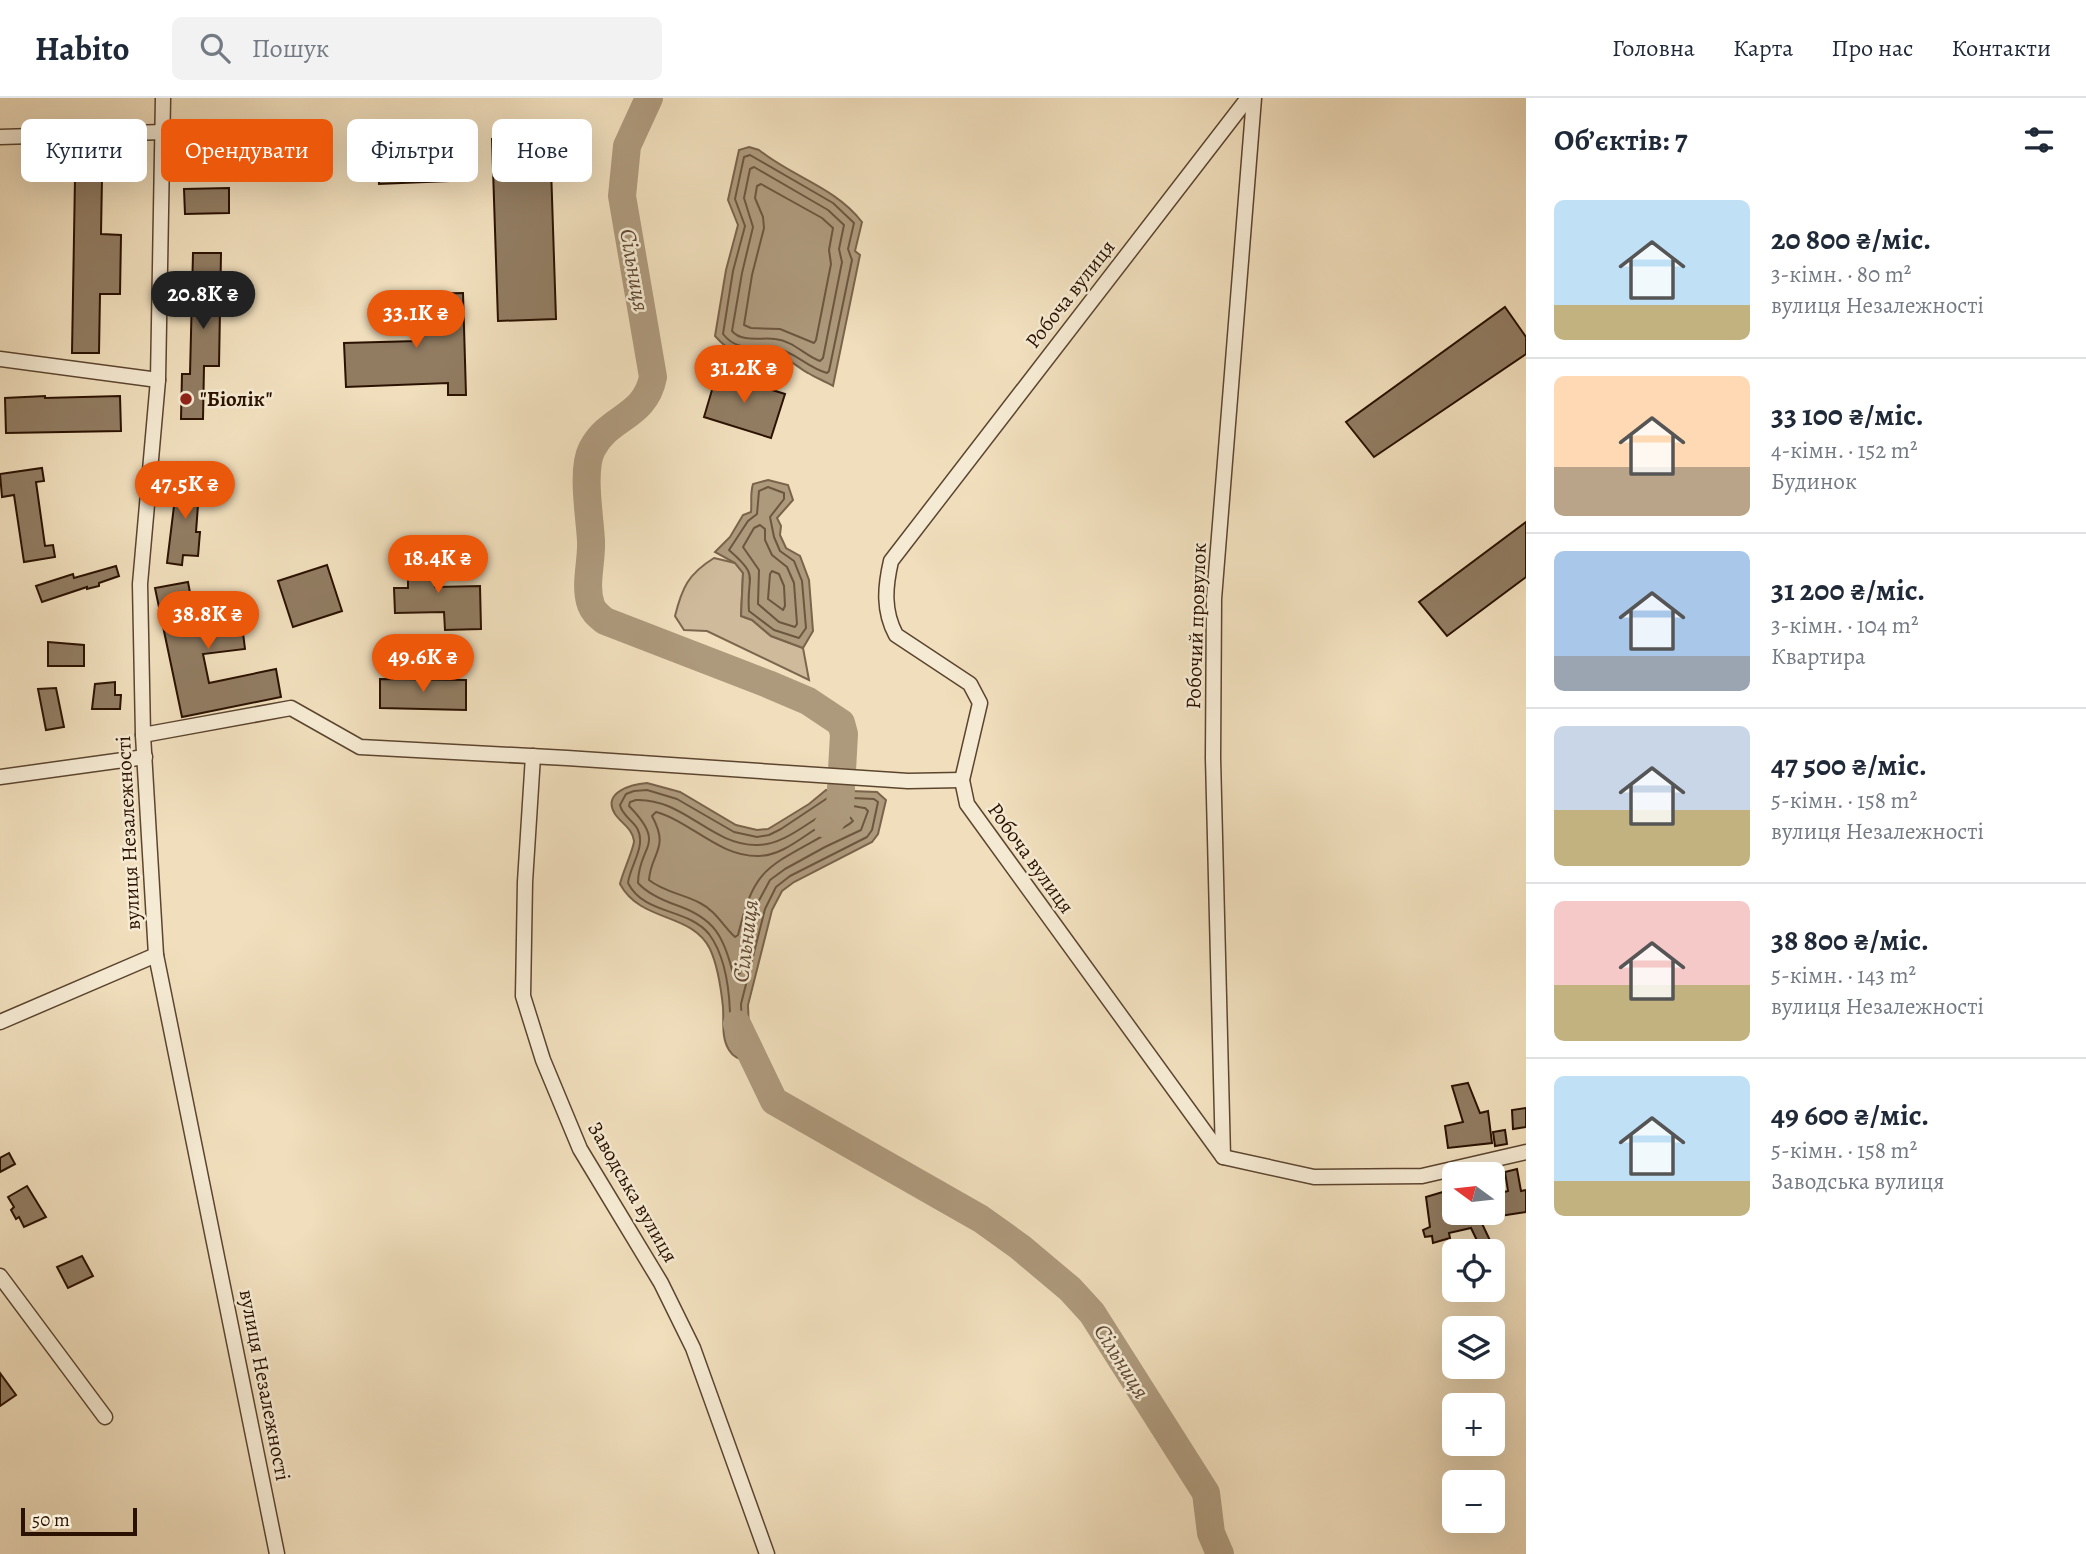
<!DOCTYPE html>
<html lang="uk">
<head>
<meta charset="utf-8">
<style>
	body { margin:0; font-family:Alegreya,serif; background:#f2f2f3; color:#1f2937; height:100vh; display:flex; flex-direction:column; font-size:26px; white-space:nowrap }
	* { box-sizing:border-box; margin:0 }
	p { font-size:23px; color:#747a83 }
	.icon { flex:none; width:38px; height:38px; fill:none; stroke:currentColor; stroke-width:2; stroke-linecap:round; stroke-linejoin:round }
	.map { position:relative; flex:1; overflow:hidden }
	.drawer { display:flex; flex-direction:column; background:#fff; width:560px }
	.drawer>* { flex:none }
	.guide { position:absolute; left:21px; top:21px; width:665px; height:63px; display:flex; gap:14px }
	.needle { width:46px; rotate:285deg }
	.controls { position:absolute; left:1442px; top:1064px; display:grid; gap:14px }
	.controls a { display:grid; place-items:center; width:63px; height:63px; border-radius:10px; background:#fff; box-shadow:0 7px 28px #0002; font-size:35px }
	.scale { position:absolute; left:21px; bottom:18px; width:116px; box-sizing:border-box; padding-left:7px; border:4px solid #2b1200; border-top:0; font-size:19px; line-height:24px; white-space:nowrap; color:#2b1200; -webkit-text-stroke:5px #f5ead3; paint-order:stroke }
	.price { position:absolute; translate:-50% -60px; padding:0 16px; border-radius:24px; background:#ea580c; color:#fff; font-size:23px; line-height:46px; filter:drop-shadow(0 2px 4px #0008) }
	.price::after { content:''; position:absolute; left:50%; top:42px; width:21px; height:16px; margin-left:-10px; background:inherit; clip-path:polygon(0 0,100% 0,50% 100%) }
	.price.current { background:#222; color:#fff }
	ul { padding:0; list-style:none }
	li { display:flex; align-items:center; gap:21px; height:175px; padding:0 28px }
	li+li { border-top:2px solid #e0e1e3 }
	li span { display:grid; place-items:center; flex:none; width:196px; height:140px; border-radius:10px; color:#555 }
	li>.icon { margin-inline-start:auto }
	span .icon { width:84px; height:84px; fill:#fffc; stroke-width:1 }
	li b { font-size:30px }
	h2 { display:flex; justify-content:space-between; align-items:center; height:84px; padding:0 28px; font-size:30px }
	.chip { padding:0 24px; border-radius:10px; background:#fff; box-shadow:0 7px 28px #0002; font-size:24px; line-height:63px }
	.chip.current { background:#ea580c; color:#fff }
	header { display:flex; align-items:center; gap:42px; box-sizing:border-box; height:98px; padding:0 35px; background:#fff; border-bottom:2px solid #e0e1e3 }
	header strong { font-size:33px }
	nav { display:flex; gap:38px; margin-inline-start:auto; font-size:24px }
	.search { width:490px; height:63px; background:#f2f2f3; display:flex; align-items:center; gap:18px; box-sizing:border-box; padding:0 24px; border-radius:10px; color:#747a83; font-size:26px }
	main { display:flex; flex:1; min-height:0 }
	.map>svg:first-child { display:block }
	.green { fill:#cfbb9c; stroke:#7d664e; stroke-width:2 }
	.water { fill:#ad997c; stroke:#79634a; stroke-width:2 }
	.lines { fill:none; stroke-linecap:round; stroke-linejoin:round }
	.shore { stroke:#6c563e; stroke-width:2 }
	.river { stroke:#ad997c; stroke-width:28 }
	.building { fill:#917c62; stroke:#2b1200; stroke-width:2 }
	.street-casing { stroke:#5c452f; stroke-width:17 }
	.street { stroke:#f5ead3; stroke-width:14 }
	.poi-dot { fill:#8f2418; stroke:#f5ead3; stroke-width:2.5 }
	.labels { text-anchor:middle; stroke-width:5; stroke-linejoin:round; paint-order:stroke }
	.street-label { font-size:21px; fill:#2b1200; stroke:#f5ead3 }
	.poi-label { font-size:21px; font-weight:bold; fill:#2b1200; stroke:#f5ead3; text-anchor:start }
	.water-label { font-size:23px; font-style:italic; fill:#5f4832; stroke:#f5ead3 }
</style>
</head>
<body>
<header>
<strong>Habito</strong>
<div class="search"><svg class="icon" aria-label="search" viewBox="0 0 24 24"><circle cx="10" cy="10" r="6"/><path d="M15 15l6 6"/></svg>Пошук</div>
<nav><a>Головна</a><a>Карта</a><a>Про нас</a><a>Контакти</a></nav>
</header>
<main>
<div class="map">
<svg width="1526" height="1456" viewBox="0 0 1526 1456">
	<rect width="100%" height="100%" fill="#f0debc"/>
	<filter id="stains"><feTurbulence type="fractalNoise" baseFrequency=".00286" numOctaves="4"/><feColorMatrix values="0 0 0 0 .2 0 0 0 0 .09 0 0 0 0 .02 0 0 0 .5 -.17"/></filter>
	<radialGradient id="worn" r=".72"><stop offset=".6" stop-color="#630" stop-opacity="0"/><stop offset="1" stop-color="#630" stop-opacity=".3"/></radialGradient>
	<path class="green" d="M714 460 735 465 743 475 741 518 752 522 771 538 803 550 809 582 707 533 684 532 675 518C682 490 688 476 714 460Z"/>
	<g class="water">
		<path d="M749 49 759 52C792 79 835 89 862 124L855 153 860 157 833 288C825 283 816 280 808 275 797 269 788 259 775 257 746 250 739 265 715 238L726 172 738 127 728 102 739 52Z"/>
		<path d="M768 382 788 387 793 402 777 420 781 428 780 437 786 450 800 458 809 482 813 533 803 550 771 538 752 522 741 518 743 475 735 465 715 454 730 439 743 417 751 414C752 403 750 396 753 386Z"/>
		<path d="M647 685 680 694 736 727 757 732 768 731 778 725 809 706 826 692 877 694 886 702 878 736 872 744 794 784 782 793 772 812 748 907 749 931 756 952V958L747 963C739 961 733 959 729 952 721 939 724 924 723 909 721 890 718 868 710 851 692 814 641 825 620 786 622 776 634 750 634 743 633 731 621 725 615 716 601 694 633 686 647 685Z"/>
	</g>
	<g class="lines">
		<g class="shore">
			<path d="M750 57 833 105 854 125 848 151 852 162 829 273 827 275C808 270 795 254 776 250 755 245 739 256 723 236L733 173 745 128 735 101 744 59Z"/>
			<path d="M754 69 828 112 844 127 839 151 842 164 823 260 820 263C805 258 794 243 775 241 762 239 742 245 732 233L742 175 753 129 744 100 750 71Z"/>
			<polygon points="761,86 822,120 833,130 829,152 831,166 816,242 814,245 780,231 751,230 744,227 752,177 764,130 763,119 755,100 757,88"/>
			<path d="M768 389 784 395V401L770 419 774 439 780 453 794 463 802 483 806 530 799 540 774 532 749 513C746 476 761 480 729 452L748 423 757 416 759 393Z"/>
			<polygon points="760,427 765,431 765,442 772,457 787,469 794,485 797,526 795,529 779,524 758,506 759,472 743,449 754,430"/>
			<polygon points="772,473 779,476 784,488 785,508 783,512 768,501 770,476"/>
			<path d="M647 692 677 701 734 734 757 739 769 737 781 731 829 699 874 701 878 704 872 732 867 739 790 778 776 789 765 811 741 906 742 932 748 951 746 955 736 950C730 938 731 927 730 914 729 889 724 856 709 836 688 810 644 817 628 785 630 767 647 748 637 730 632 722 622 717 620 707L626 696 634 693Z"/>
			<path d="M636 702C683 700 711 747 756 747 779 748 801 730 820 718 823 715 829 709 833 708 841 705 857 709 865 710L868 713 861 732 825 749 785 771 770 782 756 808 740 875 736 878 733 876C724 838 714 820 676 807 662 802 648 796 638 785 638 747 668 748 629 708L630 704Z"/>
			<path d="M656 714C692 724 719 759 759 758 794 757 819 717 850 719L853 723C844 732 830 734 819 740 763 771 754 773 738 837L735 839C723 828 716 813 700 805 683 796 664 794 649 782 651 754 670 751 652 718Z"/>
		</g>
		<g class="river">
			<path d="M649 0 627 48 622 98 653 279C645 320 609 318 592 351 581 372 590 419 591 443 592 464 584 487 591 507 594 515 599 518 605 523L768 586 808 603 841 625 844 636 840 709 828 727"/>
			<polyline points="737,926 774,1003 981,1121 1020,1149 1070,1191 1092,1215 1206,1395 1211,1435 1220,1456"/>
		</g>
	</g>
	<g class="building">
		<polygon points="550,39 556,221 498,223 492,41"/>
		<polygon points="448,49 449,83 379,86 378,52"/>
		<polygon points="75,80 102,80 101,136 121,137 120,196 100,196 99,255 72,255"/>
		<polygon points="229,90 229,115 185,116 184,91"/>
		<polygon points="193,155 221,155 219,268 204,268 203,321 181,321 182,276 190,276"/>
		<polygon points="463,195 466,297 448,297 448,285 346,289 344,245 417,243 415,196"/>
		<polygon points="1505,209 1526,239 1526,256 1374,359 1346,324"/>
		<polygon points="717,275 785,296 771,340 704,319"/>
		<polygon points="45,298 45,300 120,298 121,333 6,335 5,300"/>
		<polygon points="42,370 44,383 36,384 45,448 53,447 55,459 24,464 14,397 2,399 0,376"/>
		<polygon points="172,384 205,387 203,407 198,407 196,434 200,434 198,458 183,457 182,467 167,465 175,400 171,400"/>
		<polygon points="1526,424 1526,479 1447,538 1419,504"/>
		<polygon points="414,447 434,447 435,489 480,488 481,531 445,532 444,514 395,515 394,490 408,490 408,468 414,468"/>
		<polygon points="327,467 342,513 293,529 278,483"/>
		<polygon points="116,468 119,478 99,485 99,488 87,491 87,489 42,504 36,488 73,476 74,480"/>
		<polygon points="188,484 191,500 238,495 245,551 203,556 209,585 276,571 281,599 182,619 155,490"/>
		<polygon points="48,544 84,547 84,568 48,568"/>
		<polygon points="380,581 466,582 466,612 380,610"/>
		<polygon points="115,584 115,597 121,597 120,611 92,611 95,586"/>
		<polygon points="56,590 64,629 46,632 38,591"/>
		<polygon points="1468,985 1480,1015 1488,1013 1492,1045 1448,1050 1445,1028 1463,1024 1452,988"/>
		<polygon points="1526,1010 1526,1029 1513,1031 1512,1012"/>
		<polygon points="1505,1032 1507,1046 1495,1048 1493,1034"/>
		<polygon points="9,1055 15,1066 0,1074 0,1060"/>
		<polygon points="1517,1071 1521,1093 1526,1092 1526,1114 1493,1119 1493,1097 1508,1093 1505,1074"/>
		<polygon points="27,1088 46,1119 24,1129 19,1119 16,1121 11,1112 14,1109 8,1099"/>
		<polygon points="1446,1093 1452,1122 1477,1115 1495,1153 1482,1153 1471,1130 1449,1135 1450,1140 1433,1145 1432,1138 1425,1139 1423,1132 1430,1129 1426,1099"/>
		<polygon points="82,1158 93,1178 68,1190 57,1169"/>
		<polygon points="0,1275 16,1297 0,1308"/>
	</g>
	<g class="lines">
		<defs>
			<g id="street">
				<polyline points="163,0 158,282 140,486 143,637 156,857 277,1456"/>
				<path d="M1248 0 891 463C885 489 883 513 896 537L970 586 980 605 962 682 967 706 1223 1059 1314 1079 1422 1078 1526 1054"/>
				<polyline points="0,39 163,34"/>
				<polyline points="0,261 158,282"/>
				<polyline points="143,637 291,610 360,649 567,660 908,683 962,682"/>
				<polyline points="533,658 525,784 523,898 543,962 580,1051 661,1185 693,1250 767,1456"/>
				<polyline points="0,679 145,659"/>
				<polyline points="0,924 156,857"/>
				<polyline points="1223,1059 1213,660 1214,501 1254,0"/>
				<polyline points="0,1178 105,1319"/>
			</g>
		</defs>
		<use href="#street" class="street-casing"/>
		<use href="#street" class="street"/>
	</g>
	<circle class="poi-dot" cx="186" cy="301" r="7"/>
	<g class="labels">
		<g class="street-label">
			<text transform="translate(1070 196) rotate(-52)" y="7">Робоча вулиця</text>
			<text transform="translate(1196 528) rotate(-88)" y="7">Робочий провулок</text>
			<text transform="translate(128 735) rotate(-93)" y="7">вулиця Незалежності</text>
			<text transform="translate(1031 760) rotate(54)" y="7">Робоча вулиця</text>
			<text transform="translate(633 1094) rotate(60)" y="7">Заводська вулиця</text>
			<text transform="translate(265 1287) rotate(79)" y="7">вулиця Незалежності</text>
		</g>
		<g class="poi-label">
			<text x="200" y="308">"Біолік"</text>
		</g>
		<g class="water-label">
			<text transform="translate(635 172) rotate(80)" y="8">Сільниця</text>
			<text transform="translate(745 843) rotate(-83)" y="8">Сільниця</text>
			<text transform="translate(1122 1263) rotate(58)" y="8">Сільниця</text>
		</g>
	</g>
	<rect width="100%" height="100%" filter="url(#stains)"/>
	<rect width="100%" height="100%" fill="url(#worn)"/>
</svg>
<div class="controls">
<a><svg class="needle" viewBox="-14 -14 28 28"><path d="M0-13l5 13h-10z" fill="#e53935"/><path d="M0 13l5-13h-10z" fill="#747a83"/></svg></a>
<a><svg class="icon" aria-label="locate" viewBox="0 0 24 24"><circle cx="12" cy="12" r="6"/><path d="M12 2v4M12 18v4M2 12h4M18 12h4"/></svg></a>
<a><svg class="icon" aria-label="layers" viewBox="0 0 24 24"><path d="M12 4l9 5-9 5-9-5zM3 14l9 5 9-5"/></svg></a>
<a>+</a>
<a>−</a>
</div>
<div class="scale">50 m</div>
<b class="price current" style="left:203px;top:233px">20.8K ₴</b>
<b class="price" style="left:416px;top:252px">33.1K ₴</b>
<b class="price" style="left:744px;top:307px">31.2K ₴</b>
<b class="price" style="left:185px;top:423px">47.5K ₴</b>
<b class="price" style="left:438px;top:497px">18.4K ₴</b>
<b class="price" style="left:208px;top:553px">38.8K ₴</b>
<b class="price" style="left:423px;top:596px">49.6K ₴</b>
<div class="guide">
<a class="chip">Купити</a>
<a class="chip current">Орендувати</a>
<a class="chip">Фільтри</a>
<a class="chip">Нове</a>
</div>
</div>
<section class="drawer">
<h2>Об’єктів: 7<svg class="icon" aria-label="filters" viewBox="0 0 24 24"><path d="M4 7h16M4 17h16"/><circle cx="9" cy="7" r="2"/><circle cx="15" cy="17" r="2"/></svg></h2>
<ul>
<li><span style="background:linear-gradient(#bfe0f5 75%,#c2b280 0)"><svg class="icon" aria-label="home" viewBox="0 0 24 24"><path d="M3 11l9-7 9 7M6 9v11h12V9"/></svg></span><div><b>20 800 ₴/міс.</b><p>3-кімн. · 80 m²</p><p>вулиця Незалежності</p></div></li>
<li><span style="background:linear-gradient(#ffd9b3 65%,#b9a48a 0)"><svg class="icon" aria-label="home" viewBox="0 0 24 24"><path d="M3 11l9-7 9 7M6 9v11h12V9"/></svg></span><div><b>33 100 ₴/міс.</b><p>4-кімн. · 152 m²</p><p>Будинок</p></div></li>
<li><span style="background:linear-gradient(#a9c7e8 75%,#9aa5b1 0)"><svg class="icon" aria-label="home" viewBox="0 0 24 24"><path d="M3 11l9-7 9 7M6 9v11h12V9"/></svg></span><div><b>31 200 ₴/міс.</b><p>3-кімн. · 104 m²</p><p>Квартира</p></div></li>
<li><span style="background:linear-gradient(#c9d6e8 60%,#c2b280 0)"><svg class="icon" aria-label="home" viewBox="0 0 24 24"><path d="M3 11l9-7 9 7M6 9v11h12V9"/></svg></span><div><b>47 500 ₴/міс.</b><p>5-кімн. · 158 m²</p><p>вулиця Незалежності</p></div></li>
<li><span style="background:linear-gradient(#f6c9c9 60%,#c2b280 0)"><svg class="icon" aria-label="home" viewBox="0 0 24 24"><path d="M3 11l9-7 9 7M6 9v11h12V9"/></svg></span><div><b>38 800 ₴/міс.</b><p>5-кімн. · 143 m²</p><p>вулиця Незалежності</p></div></li>
<li><span style="background:linear-gradient(#bfe0f5 75%,#c2b280 0)"><svg class="icon" aria-label="home" viewBox="0 0 24 24"><path d="M3 11l9-7 9 7M6 9v11h12V9"/></svg></span><div><b>49 600 ₴/міс.</b><p>5-кімн. · 158 m²</p><p>Заводська вулиця</p></div></li>
</ul>
</section>
</main>
</body>
</html>
